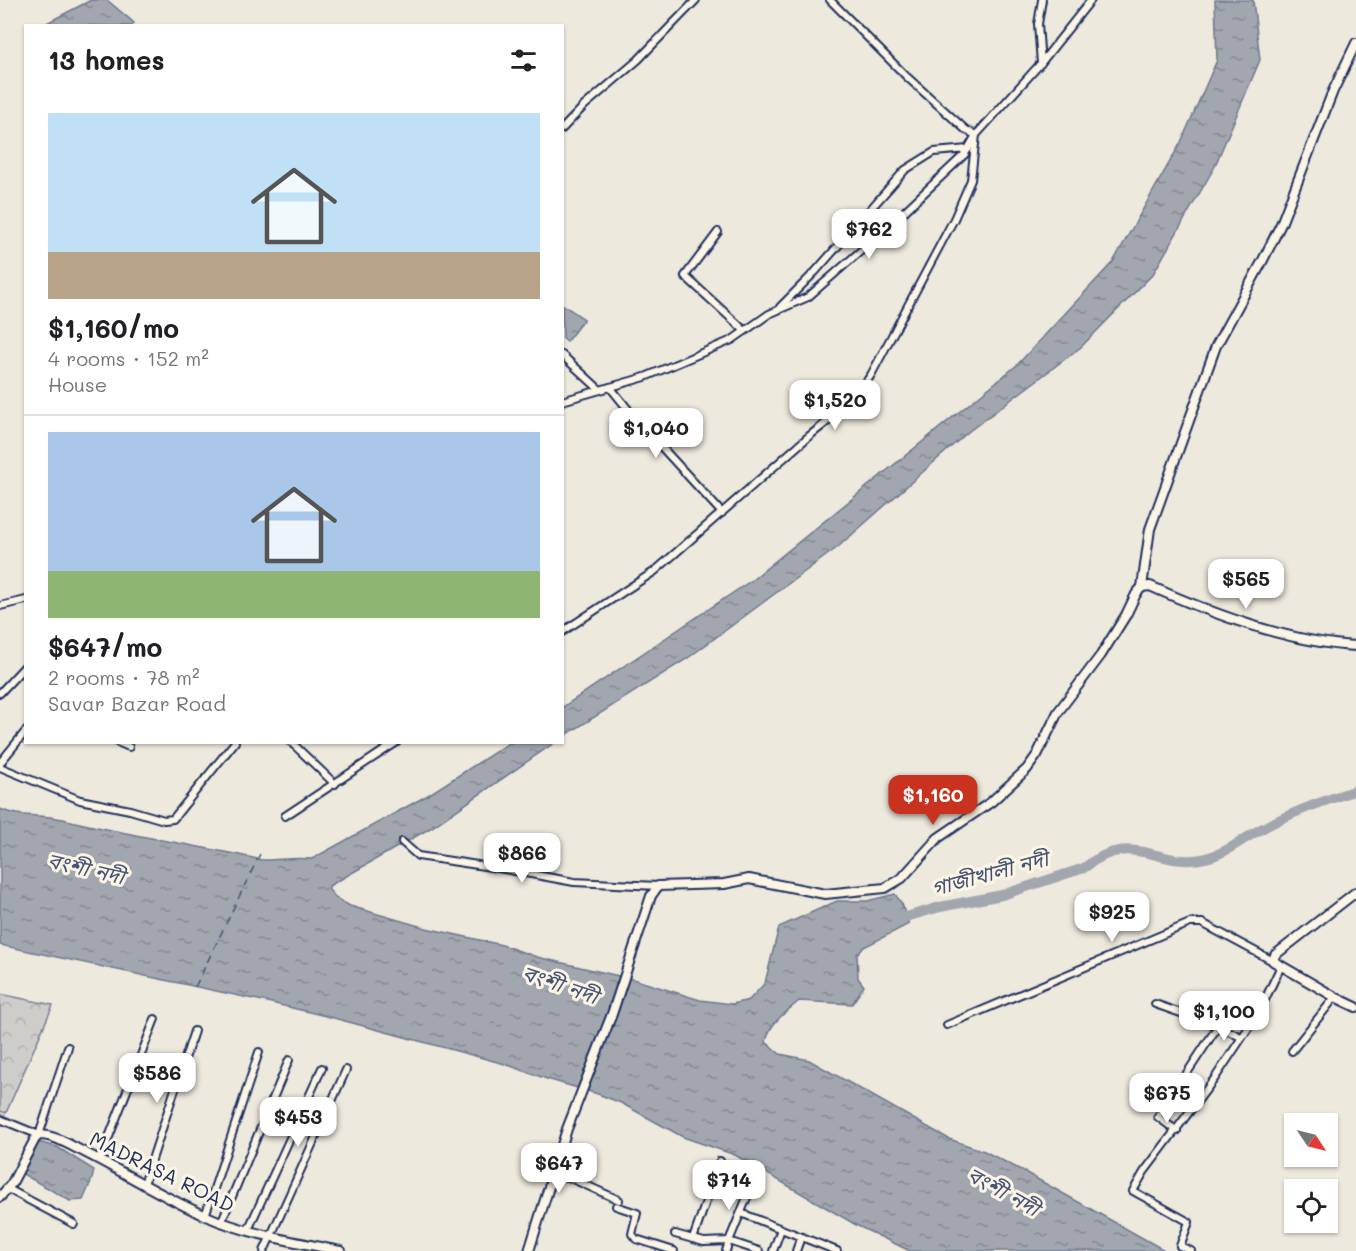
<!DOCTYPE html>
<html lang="en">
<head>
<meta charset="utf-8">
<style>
	body { margin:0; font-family:Mali,"Noto Sans Bengali",sans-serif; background:#f6f6f6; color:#202124; height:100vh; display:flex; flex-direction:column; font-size:22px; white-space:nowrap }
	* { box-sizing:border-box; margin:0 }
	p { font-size:20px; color:#757577 }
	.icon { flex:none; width:33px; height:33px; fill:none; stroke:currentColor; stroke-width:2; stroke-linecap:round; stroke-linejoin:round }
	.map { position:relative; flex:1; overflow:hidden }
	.sheet { position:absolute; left:24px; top:24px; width:540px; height:720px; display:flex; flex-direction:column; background:#fff; border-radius:0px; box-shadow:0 2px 4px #0004 }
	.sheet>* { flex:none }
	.needle { width:39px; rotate:125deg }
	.tools { position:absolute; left:1284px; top:1113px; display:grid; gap:12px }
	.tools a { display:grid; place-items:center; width:54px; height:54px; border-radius:0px; background:#fff; box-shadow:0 2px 4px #0004; font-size:30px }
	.price { position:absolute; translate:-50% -51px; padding:0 14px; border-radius:12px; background:#fff; color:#222; font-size:20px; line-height:39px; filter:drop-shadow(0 2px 3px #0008) }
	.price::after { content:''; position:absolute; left:50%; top:36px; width:18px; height:14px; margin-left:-9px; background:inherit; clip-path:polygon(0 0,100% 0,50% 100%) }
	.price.active { background:#c8321e; color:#fff }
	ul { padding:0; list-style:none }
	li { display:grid; align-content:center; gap:12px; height:318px; padding:0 24px }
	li+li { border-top:2px solid #e0e0e0 }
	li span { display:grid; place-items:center; height:186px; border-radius:0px; color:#555 }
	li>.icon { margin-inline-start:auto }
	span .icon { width:108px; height:108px; fill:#fffc; stroke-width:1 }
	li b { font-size:26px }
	h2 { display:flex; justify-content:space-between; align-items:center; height:72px; padding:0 24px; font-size:26px }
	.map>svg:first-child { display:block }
	.park { fill:url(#park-crowns); stroke:#757e94; stroke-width:1.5 }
	.water { fill:url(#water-ripples); stroke:#6c778f; stroke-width:1.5 }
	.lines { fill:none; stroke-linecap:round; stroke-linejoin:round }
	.river { stroke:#a2a7af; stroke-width:10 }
	.ferry { stroke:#445376; stroke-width:1.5; stroke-dasharray:8 6; stroke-linecap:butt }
	.minor-casing { stroke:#1b2f5e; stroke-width:10 }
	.tertiary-casing { stroke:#1b2f5e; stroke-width:12 }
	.minor { stroke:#fcf5e5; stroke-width:6 }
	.tertiary { stroke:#fcf5e5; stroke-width:8 }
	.labels { text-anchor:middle; stroke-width:6; stroke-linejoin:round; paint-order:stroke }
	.street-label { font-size:20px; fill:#1b2f5e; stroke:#fcf5e5 }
	.water-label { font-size:21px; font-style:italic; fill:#445376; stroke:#fcf5e5 }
</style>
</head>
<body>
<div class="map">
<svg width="1356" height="1251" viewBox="0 0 1356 1251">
	<defs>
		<pattern id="park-crowns" width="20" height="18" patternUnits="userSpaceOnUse" patternTransform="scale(1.5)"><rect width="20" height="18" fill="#cfcdca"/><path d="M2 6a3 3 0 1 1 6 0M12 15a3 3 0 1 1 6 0" fill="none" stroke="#b1b0b0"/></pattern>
		<pattern id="water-ripples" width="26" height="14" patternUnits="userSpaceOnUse" patternTransform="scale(1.5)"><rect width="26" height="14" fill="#a2a7af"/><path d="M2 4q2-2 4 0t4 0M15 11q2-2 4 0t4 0" fill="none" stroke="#838892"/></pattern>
	</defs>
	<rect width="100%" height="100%" fill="#eee9dd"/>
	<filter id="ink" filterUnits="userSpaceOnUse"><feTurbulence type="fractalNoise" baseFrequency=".0167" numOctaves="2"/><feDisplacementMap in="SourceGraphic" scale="12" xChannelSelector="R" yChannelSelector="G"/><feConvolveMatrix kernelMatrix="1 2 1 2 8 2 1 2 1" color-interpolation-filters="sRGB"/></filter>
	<g filter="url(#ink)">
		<polygon class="park" points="0,994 53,1005 6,1113 0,1111"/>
		<g class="water">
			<polygon points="91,0 107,0 134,23 132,26 43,25"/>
			<polygon points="1215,0 1253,0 1260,60 1214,168 1153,274 1081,347 968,432 838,547 688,658 563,737 563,707 752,580 1017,365 1113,262 1181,142 1217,60"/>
			<polygon points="562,304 584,319 567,341 563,338"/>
			<path d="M509 743H554L432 827 329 886V890L337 899 350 906 426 928 502 945 537 957 636 980 700 1000 732 1004 749 1000 765 983 779 927 837 901H867L895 894 902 904 909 924 864 947 857 954 858 978 864 986 852 1004 799 1001C785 1013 769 1023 766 1042L780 1054 809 1060 949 1139 984 1151 1021 1170 1166 1251H910L858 1226 735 1155 683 1137 621 1103 598 1094 547 1079 505 1064 330 1017 263 1001 0 945V809C20 818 42 814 63 819 129 836 196 845 262 860 279 860 295 857 312 859L428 795Z"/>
			<polygon points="38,1142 57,1147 94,1170 92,1179 83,1200 70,1201 21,1173"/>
		</g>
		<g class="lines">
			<path class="river" d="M896 920 940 907 1002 895 1084 868C1132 828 1160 870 1206 858 1227 853 1244 838 1263 828 1292 812 1324 801 1356 790"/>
			<polyline class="ferry" points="195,987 261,852"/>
			<defs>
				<g id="minor">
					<polyline points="1041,63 1038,24 1042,0"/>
					<polyline points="562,129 584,106 638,60 696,0"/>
					<polyline points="718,232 685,276 745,331"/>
					<polyline points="780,307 815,272 905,170 934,152 968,149"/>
					<polyline points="562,355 600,390"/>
					<polyline points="610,387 635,418 722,513"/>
					<polyline points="562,401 645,377 732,340 769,314 808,297 888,227 965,154 976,135 1041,63 1091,0"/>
					<polyline points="0,606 26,600"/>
					<polyline points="562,632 655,571 808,437 852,402 871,375 954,219 971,180 976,135 966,130 907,77 830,0"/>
					<polyline points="0,693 26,665"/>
					<polyline points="117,742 129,747"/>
					<polyline points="291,742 335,784"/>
					<polyline points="0,763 26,731"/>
					<polyline points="0,767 80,800 130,810 164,820 173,819 235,742"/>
					<polyline points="285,816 397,742"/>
					<polyline points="402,842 418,856 504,869 574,882 658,886"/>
					<polyline points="1155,1004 1218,1026 1158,1117 1177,1131"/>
					<polyline points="947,1025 1190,923 1202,923 1273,961"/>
					<polyline points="1218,1026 1241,1037"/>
					<polyline points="1292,1051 1335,997"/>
					<polyline points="0,1119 39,1135 68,1047"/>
					<polyline points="100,1160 155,1019"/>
					<polyline points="552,1174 568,1177 619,1200"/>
					<polyline points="144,1184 194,1031"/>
					<polyline points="8,1189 74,1224"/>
					<polyline points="616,1206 637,1213 632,1234 636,1239 674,1251"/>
					<polyline points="741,1213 837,1251"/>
					<polyline points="205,1216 259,1052"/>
					<polyline points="221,1223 289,1060"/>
					<polyline points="248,1230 322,1068"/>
					<polyline points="675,1234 704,1242 729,1241 759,1251"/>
					<polyline points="693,1239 720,1161"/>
					<polyline points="264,1251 346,1070"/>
					<polyline points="726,1251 729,1241 755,1178"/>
					<polyline points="773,1251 781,1229"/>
					<polyline points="796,1251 801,1237"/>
					<polyline points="1191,1251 1180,1246 1189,1222 1133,1191 1144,1172 1215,1078 1259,1012 1281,966"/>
				</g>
				<g id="tertiary">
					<path d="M1142 587 1150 586C1213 614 1287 642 1356 646"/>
					<polyline points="1356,892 1275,955 1273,961 1335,997 1356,1007"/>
					<path d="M0 1197 12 1183 35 1139 39 1135C53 1135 66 1143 78 1149 121 1170 160 1196 204 1215 246 1234 296 1242 341 1251"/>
					<polyline points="529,1251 567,1129 612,1014 651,896 658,886 724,884 749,879 825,894 885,888 902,878 938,838 991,802 1027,769 1037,755 1058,712 1101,655 1126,615 1136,594 1142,587 1150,529 1216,346 1262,262 1281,224 1333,91 1356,43"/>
				</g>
			</defs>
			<use href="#minor" class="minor-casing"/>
			<use href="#tertiary" class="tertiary-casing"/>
			<use href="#minor" class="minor"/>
			<use href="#tertiary" class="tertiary"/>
		</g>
	</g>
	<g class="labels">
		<g class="street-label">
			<text transform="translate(162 1172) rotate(26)" y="7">MADRASA ROAD</text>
		</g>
		<g class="water-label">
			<text transform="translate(86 869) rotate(13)" y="7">বংশী নদী</text>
			<text transform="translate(990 874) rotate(-15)" y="7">গাজীখালী নদী</text>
			<text transform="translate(560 985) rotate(19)" y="7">বংশী নদী</text>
			<text transform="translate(1003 1192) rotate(29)" y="7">বংশী নদী</text>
		</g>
	</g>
</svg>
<div class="tools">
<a><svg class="needle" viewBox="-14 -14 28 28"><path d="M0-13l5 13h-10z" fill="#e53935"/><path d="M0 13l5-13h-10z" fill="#757577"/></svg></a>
<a><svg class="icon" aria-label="locate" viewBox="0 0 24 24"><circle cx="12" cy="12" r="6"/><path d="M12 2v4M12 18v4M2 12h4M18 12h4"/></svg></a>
</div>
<b class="price" style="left:869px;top:260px">$762</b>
<b class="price" style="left:835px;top:431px">$1,520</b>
<b class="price" style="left:656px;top:459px">$1,040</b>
<b class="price" style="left:1246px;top:610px">$565</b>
<b class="price active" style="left:933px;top:826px">$1,160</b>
<b class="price" style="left:522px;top:884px">$866</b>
<b class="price" style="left:1112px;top:943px">$925</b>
<b class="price" style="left:1224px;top:1042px">$1,100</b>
<b class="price" style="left:157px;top:1104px">$586</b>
<b class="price" style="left:1167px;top:1124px">$675</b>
<b class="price" style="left:298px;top:1148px">$453</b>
<b class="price" style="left:559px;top:1194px">$647</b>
<b class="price" style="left:729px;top:1211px">$714</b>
<section class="sheet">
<h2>13 homes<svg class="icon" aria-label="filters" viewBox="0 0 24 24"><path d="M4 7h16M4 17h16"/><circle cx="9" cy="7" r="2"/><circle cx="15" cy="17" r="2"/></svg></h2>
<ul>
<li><span style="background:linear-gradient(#bfe0f5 75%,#b9a48a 0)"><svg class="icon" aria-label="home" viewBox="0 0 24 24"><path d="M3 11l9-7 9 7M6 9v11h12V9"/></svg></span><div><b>$1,160/mo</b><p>4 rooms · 152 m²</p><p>House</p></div></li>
<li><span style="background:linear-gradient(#a9c7e8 75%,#8fb573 0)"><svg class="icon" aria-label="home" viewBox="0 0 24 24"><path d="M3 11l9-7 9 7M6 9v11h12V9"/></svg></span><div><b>$647/mo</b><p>2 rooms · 78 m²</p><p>Savar Bazar Road</p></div></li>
</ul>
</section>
</div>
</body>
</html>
